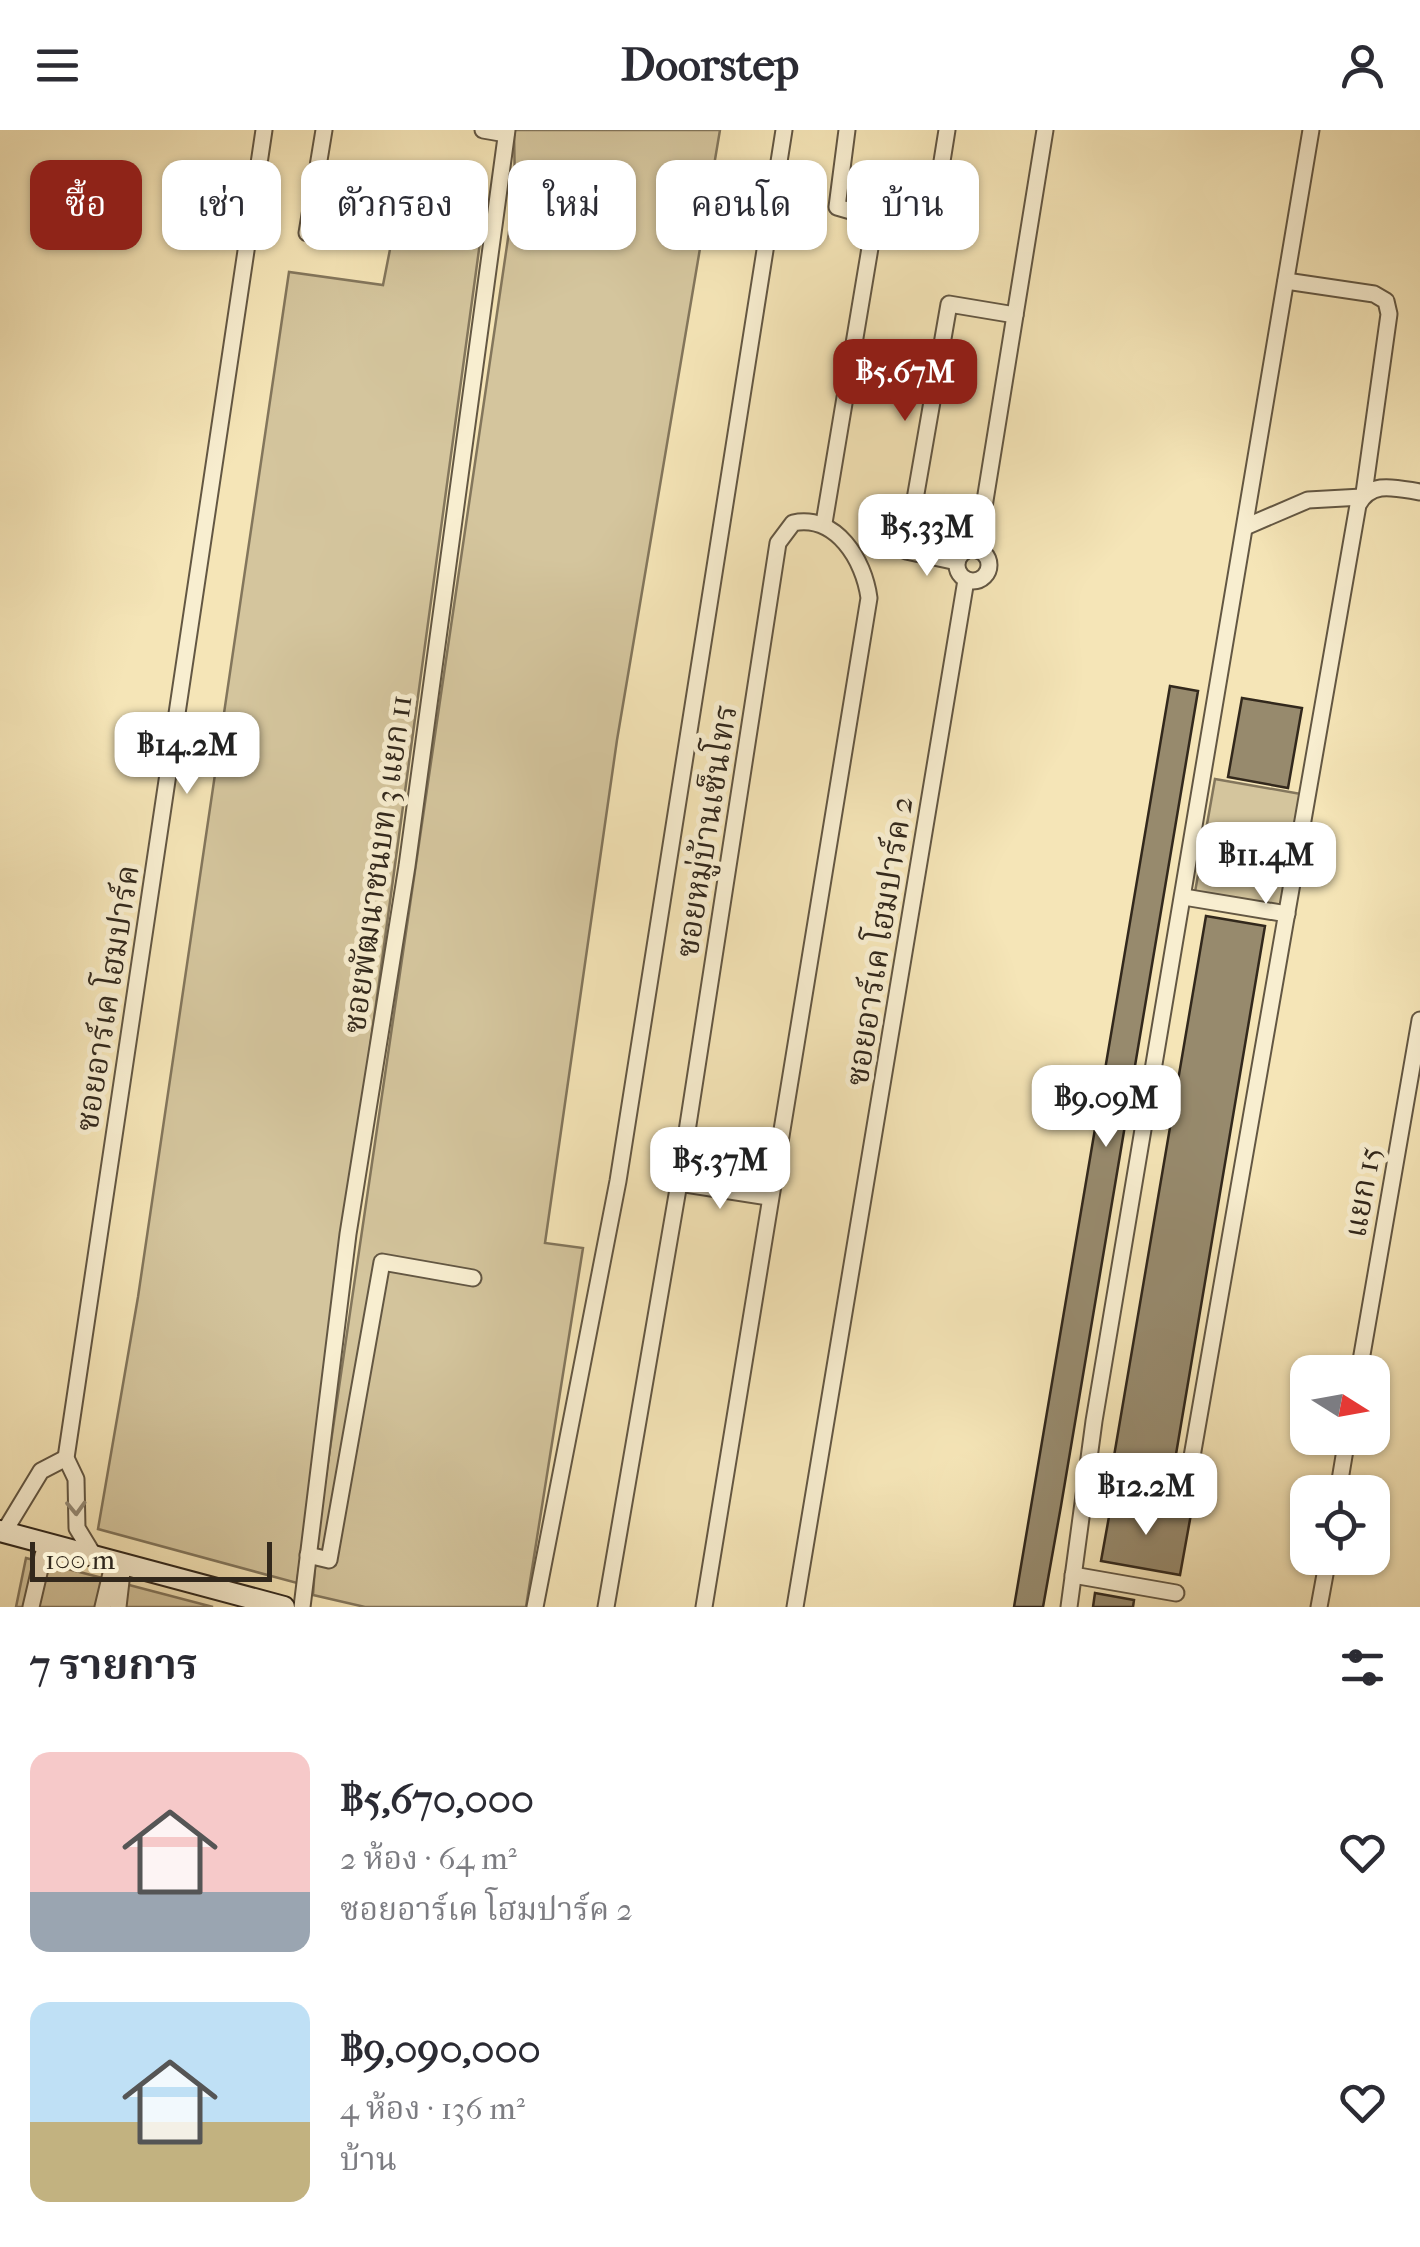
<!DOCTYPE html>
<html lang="th">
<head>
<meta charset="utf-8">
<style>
	body { margin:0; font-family:"IM FELL French Canon","Noto Serif Thai",serif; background:#f2f2f3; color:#2b2b33; height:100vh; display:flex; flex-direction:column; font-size:38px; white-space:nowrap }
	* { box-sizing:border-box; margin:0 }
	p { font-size:32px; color:#7c7c81 }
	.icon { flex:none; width:55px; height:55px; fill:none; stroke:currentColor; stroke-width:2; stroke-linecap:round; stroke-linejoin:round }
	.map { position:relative; height:1477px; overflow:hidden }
	.panel { display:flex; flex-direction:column; background:#fff; flex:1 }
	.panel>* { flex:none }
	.banner { position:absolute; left:30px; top:30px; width:1360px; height:90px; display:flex; gap:20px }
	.needle { width:65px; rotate:101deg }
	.tools { position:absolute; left:1290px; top:1225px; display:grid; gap:20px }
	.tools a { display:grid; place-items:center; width:100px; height:100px; border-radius:20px; background:#fff; box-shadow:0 2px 8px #0004; font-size:50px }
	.scale { position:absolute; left:30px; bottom:25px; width:242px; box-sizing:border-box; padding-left:10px; border:5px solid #32281c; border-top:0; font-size:28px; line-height:35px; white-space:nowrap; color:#32281c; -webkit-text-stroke:8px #f8eed0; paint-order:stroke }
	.price { position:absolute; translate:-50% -85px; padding:0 22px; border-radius:20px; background:#fff; color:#222; font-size:32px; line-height:65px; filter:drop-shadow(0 2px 5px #0008) }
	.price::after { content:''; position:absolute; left:50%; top:60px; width:30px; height:22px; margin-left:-15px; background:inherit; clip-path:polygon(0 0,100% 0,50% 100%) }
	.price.active { background:#8f2418; color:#fff }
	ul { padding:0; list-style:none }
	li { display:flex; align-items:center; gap:30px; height:250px; padding:0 30px }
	li span { display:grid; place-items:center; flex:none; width:280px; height:200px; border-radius:20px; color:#555 }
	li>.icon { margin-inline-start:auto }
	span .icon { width:120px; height:120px; fill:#fffc; stroke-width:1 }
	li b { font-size:42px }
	h2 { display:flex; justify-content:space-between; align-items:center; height:120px; padding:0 30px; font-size:42px }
	.tag { padding:0 35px; border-radius:20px; background:#fff; box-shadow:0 2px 8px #0004; font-size:35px; line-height:90px }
	.tag.active { background:#8f2418; color:#fff }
	header { display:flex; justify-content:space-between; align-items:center; height:130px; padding:0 30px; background:#fff; font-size:45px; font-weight:800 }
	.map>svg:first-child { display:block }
	.green { fill:#d4c59d; stroke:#83765c; stroke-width:2.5 }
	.building { fill:#978a6d; stroke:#32281c; stroke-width:2.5 }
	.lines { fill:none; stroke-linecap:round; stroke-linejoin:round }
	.street-casing { stroke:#635743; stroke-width:19 }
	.secondary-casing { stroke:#32281c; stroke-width:24 }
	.street { stroke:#f8eed0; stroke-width:15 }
	.secondary { stroke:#f8eed0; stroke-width:20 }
	.oneway { stroke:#958b76 }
	.labels { text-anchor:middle; stroke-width:10; stroke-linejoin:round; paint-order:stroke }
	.street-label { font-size:32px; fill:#32281c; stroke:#f8eed0 }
</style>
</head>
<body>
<header><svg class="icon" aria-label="menu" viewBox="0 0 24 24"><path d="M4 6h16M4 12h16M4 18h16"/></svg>Doorstep<svg class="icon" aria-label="person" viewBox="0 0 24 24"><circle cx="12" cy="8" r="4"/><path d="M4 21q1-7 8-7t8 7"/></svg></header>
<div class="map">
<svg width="1420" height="1477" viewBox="0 0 1420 1477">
	<rect width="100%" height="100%" fill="#f5e5b7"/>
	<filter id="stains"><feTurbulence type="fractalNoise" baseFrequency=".002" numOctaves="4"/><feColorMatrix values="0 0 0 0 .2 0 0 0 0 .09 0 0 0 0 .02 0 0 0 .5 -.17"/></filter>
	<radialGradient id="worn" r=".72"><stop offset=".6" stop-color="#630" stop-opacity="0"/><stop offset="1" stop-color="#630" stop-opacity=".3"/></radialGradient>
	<g class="green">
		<polygon points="514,0 720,0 617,610 545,1113 583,1118 526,1477 365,1477 313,1465 317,1407 515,61"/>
		<polygon points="394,99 481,105 297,1453 98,1399 138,1167 289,142 383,155"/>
		<polygon points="1215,649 1301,664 1281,777 1195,762"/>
		<polygon points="26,1428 213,1477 16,1477"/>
	</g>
	<g class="building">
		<polygon points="1170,556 1198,561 1061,1376 1043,1477 1014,1477"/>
		<polygon points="1242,568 1302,578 1288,658 1228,647"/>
		<polygon points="1206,786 1265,796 1172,1348 1112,1338"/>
		<polygon points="1112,1370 1191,1384 1180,1445 1101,1431"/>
		<polygon points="1095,1463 1134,1470 1133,1477 1093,1477"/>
	</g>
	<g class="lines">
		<defs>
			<g id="street">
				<polyline points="483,0 506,4"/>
				<polyline points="847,0 837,77 875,88 926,93 934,81 947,0"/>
				<polyline points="318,42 352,47"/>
				<polyline points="307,103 324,0"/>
				<polyline points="1286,151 1374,164 1386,171 1389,184 1364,363"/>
				<polyline points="824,393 875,88"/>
				<polyline points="1245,397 1308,370 1362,367"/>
				<circle cx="973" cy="435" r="16"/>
				<polyline points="977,420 1045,0"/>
				<polyline points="957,432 906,421 949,174 1015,185"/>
				<polyline points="1184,767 1287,784"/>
				<polyline points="679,1053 768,1067"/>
				<polyline points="1359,1242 1420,890"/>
				<path d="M1087 1350 1169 1365 1186 1361 1358 375C1371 350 1395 358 1420 362"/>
				<polyline points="1338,1362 1347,1308"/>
				<polyline points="4,1402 41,1341 66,1328"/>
				<polyline points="308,1425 329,1430 382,1132 473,1148"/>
				<polyline points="94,1426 77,1398 76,1349 66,1328 264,0"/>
				<polyline points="1073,1445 1176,1463"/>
				<polyline points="31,1477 46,1413"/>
				<polyline points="103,1477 114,1431"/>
				<polyline points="118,1477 123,1434"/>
				<polyline points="302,1477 348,1104 407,736 507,0"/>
				<polyline points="535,1477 618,1051 784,0"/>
				<path d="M606 1477 679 1053 778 413 793 393C836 384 864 430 869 468L704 1477"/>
				<polyline points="795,1477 966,450"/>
				<polyline points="1069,1477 1094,1291 1311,0"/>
				<polyline points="1319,1477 1328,1428"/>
			</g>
			<polyline id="secondary" points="0,1401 284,1477"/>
		</defs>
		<use href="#street" class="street-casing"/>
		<use href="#secondary" class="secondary-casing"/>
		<use href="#street" class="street"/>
		<use href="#secondary" class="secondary"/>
	</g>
	<defs><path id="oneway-chevron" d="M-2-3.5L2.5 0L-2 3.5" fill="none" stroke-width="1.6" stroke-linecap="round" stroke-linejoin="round" transform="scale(2.5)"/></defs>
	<use class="oneway" href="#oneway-chevron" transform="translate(76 1378) rotate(88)"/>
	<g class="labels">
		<g class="street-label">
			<text transform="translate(706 701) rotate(-81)" y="11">ซอยหมู่บ้านเซ็นโทร</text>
			<text transform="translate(377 734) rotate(-82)" y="11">ซอยพัฒนาชนบท 3 แยก 11</text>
			<text transform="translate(879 811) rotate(-81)" y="11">ซอยอาร์เค โฮมปาร์ค 2</text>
			<text transform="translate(107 868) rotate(-81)" y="11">ซอยอาร์เค โฮมปาร์ค</text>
			<text transform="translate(1362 1062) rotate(-80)" y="11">แยก 15</text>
		</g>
	</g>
	<rect width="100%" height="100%" filter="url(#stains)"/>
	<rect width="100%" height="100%" fill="url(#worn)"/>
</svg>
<div class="tools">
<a><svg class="needle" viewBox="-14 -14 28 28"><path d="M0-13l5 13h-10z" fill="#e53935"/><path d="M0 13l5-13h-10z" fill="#7c7c81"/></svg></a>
<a><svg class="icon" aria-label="locate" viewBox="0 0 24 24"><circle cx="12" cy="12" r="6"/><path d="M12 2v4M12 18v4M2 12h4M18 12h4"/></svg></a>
</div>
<div class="scale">100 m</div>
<b class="price active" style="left:905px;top:294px">฿5.67M</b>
<b class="price" style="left:927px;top:449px">฿5.33M</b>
<b class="price" style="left:187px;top:667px">฿14.2M</b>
<b class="price" style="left:1266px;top:777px">฿11.4M</b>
<b class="price" style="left:1106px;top:1020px">฿9.09M</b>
<b class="price" style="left:720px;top:1082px">฿5.37M</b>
<b class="price" style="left:1146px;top:1408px">฿12.2M</b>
<div class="banner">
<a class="tag active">ซื้อ</a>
<a class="tag">เช่า</a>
<a class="tag">ตัวกรอง</a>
<a class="tag">ใหม่</a>
<a class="tag">คอนโด</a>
<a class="tag">บ้าน</a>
</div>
</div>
<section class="panel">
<h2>7 รายการ<svg class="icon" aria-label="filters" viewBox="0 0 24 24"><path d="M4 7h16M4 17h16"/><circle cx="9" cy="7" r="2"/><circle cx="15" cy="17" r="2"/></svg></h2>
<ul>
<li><span style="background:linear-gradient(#f6c9c9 70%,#9aa5b1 0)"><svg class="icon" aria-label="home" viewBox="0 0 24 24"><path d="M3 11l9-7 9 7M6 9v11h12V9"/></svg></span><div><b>฿5,670,000</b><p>2 ห้อง · 64 m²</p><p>ซอยอาร์เค โฮมปาร์ค 2</p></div><svg class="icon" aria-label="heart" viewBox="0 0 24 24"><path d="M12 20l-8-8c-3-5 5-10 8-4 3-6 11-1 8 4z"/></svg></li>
<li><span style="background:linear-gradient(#bfe0f5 60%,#c2b280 0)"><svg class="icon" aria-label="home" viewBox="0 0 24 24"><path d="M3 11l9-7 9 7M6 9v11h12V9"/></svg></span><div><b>฿9,090,000</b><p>4 ห้อง · 136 m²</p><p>บ้าน</p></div><svg class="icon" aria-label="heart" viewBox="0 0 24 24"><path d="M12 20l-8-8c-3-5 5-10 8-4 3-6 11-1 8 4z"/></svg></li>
</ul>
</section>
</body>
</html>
